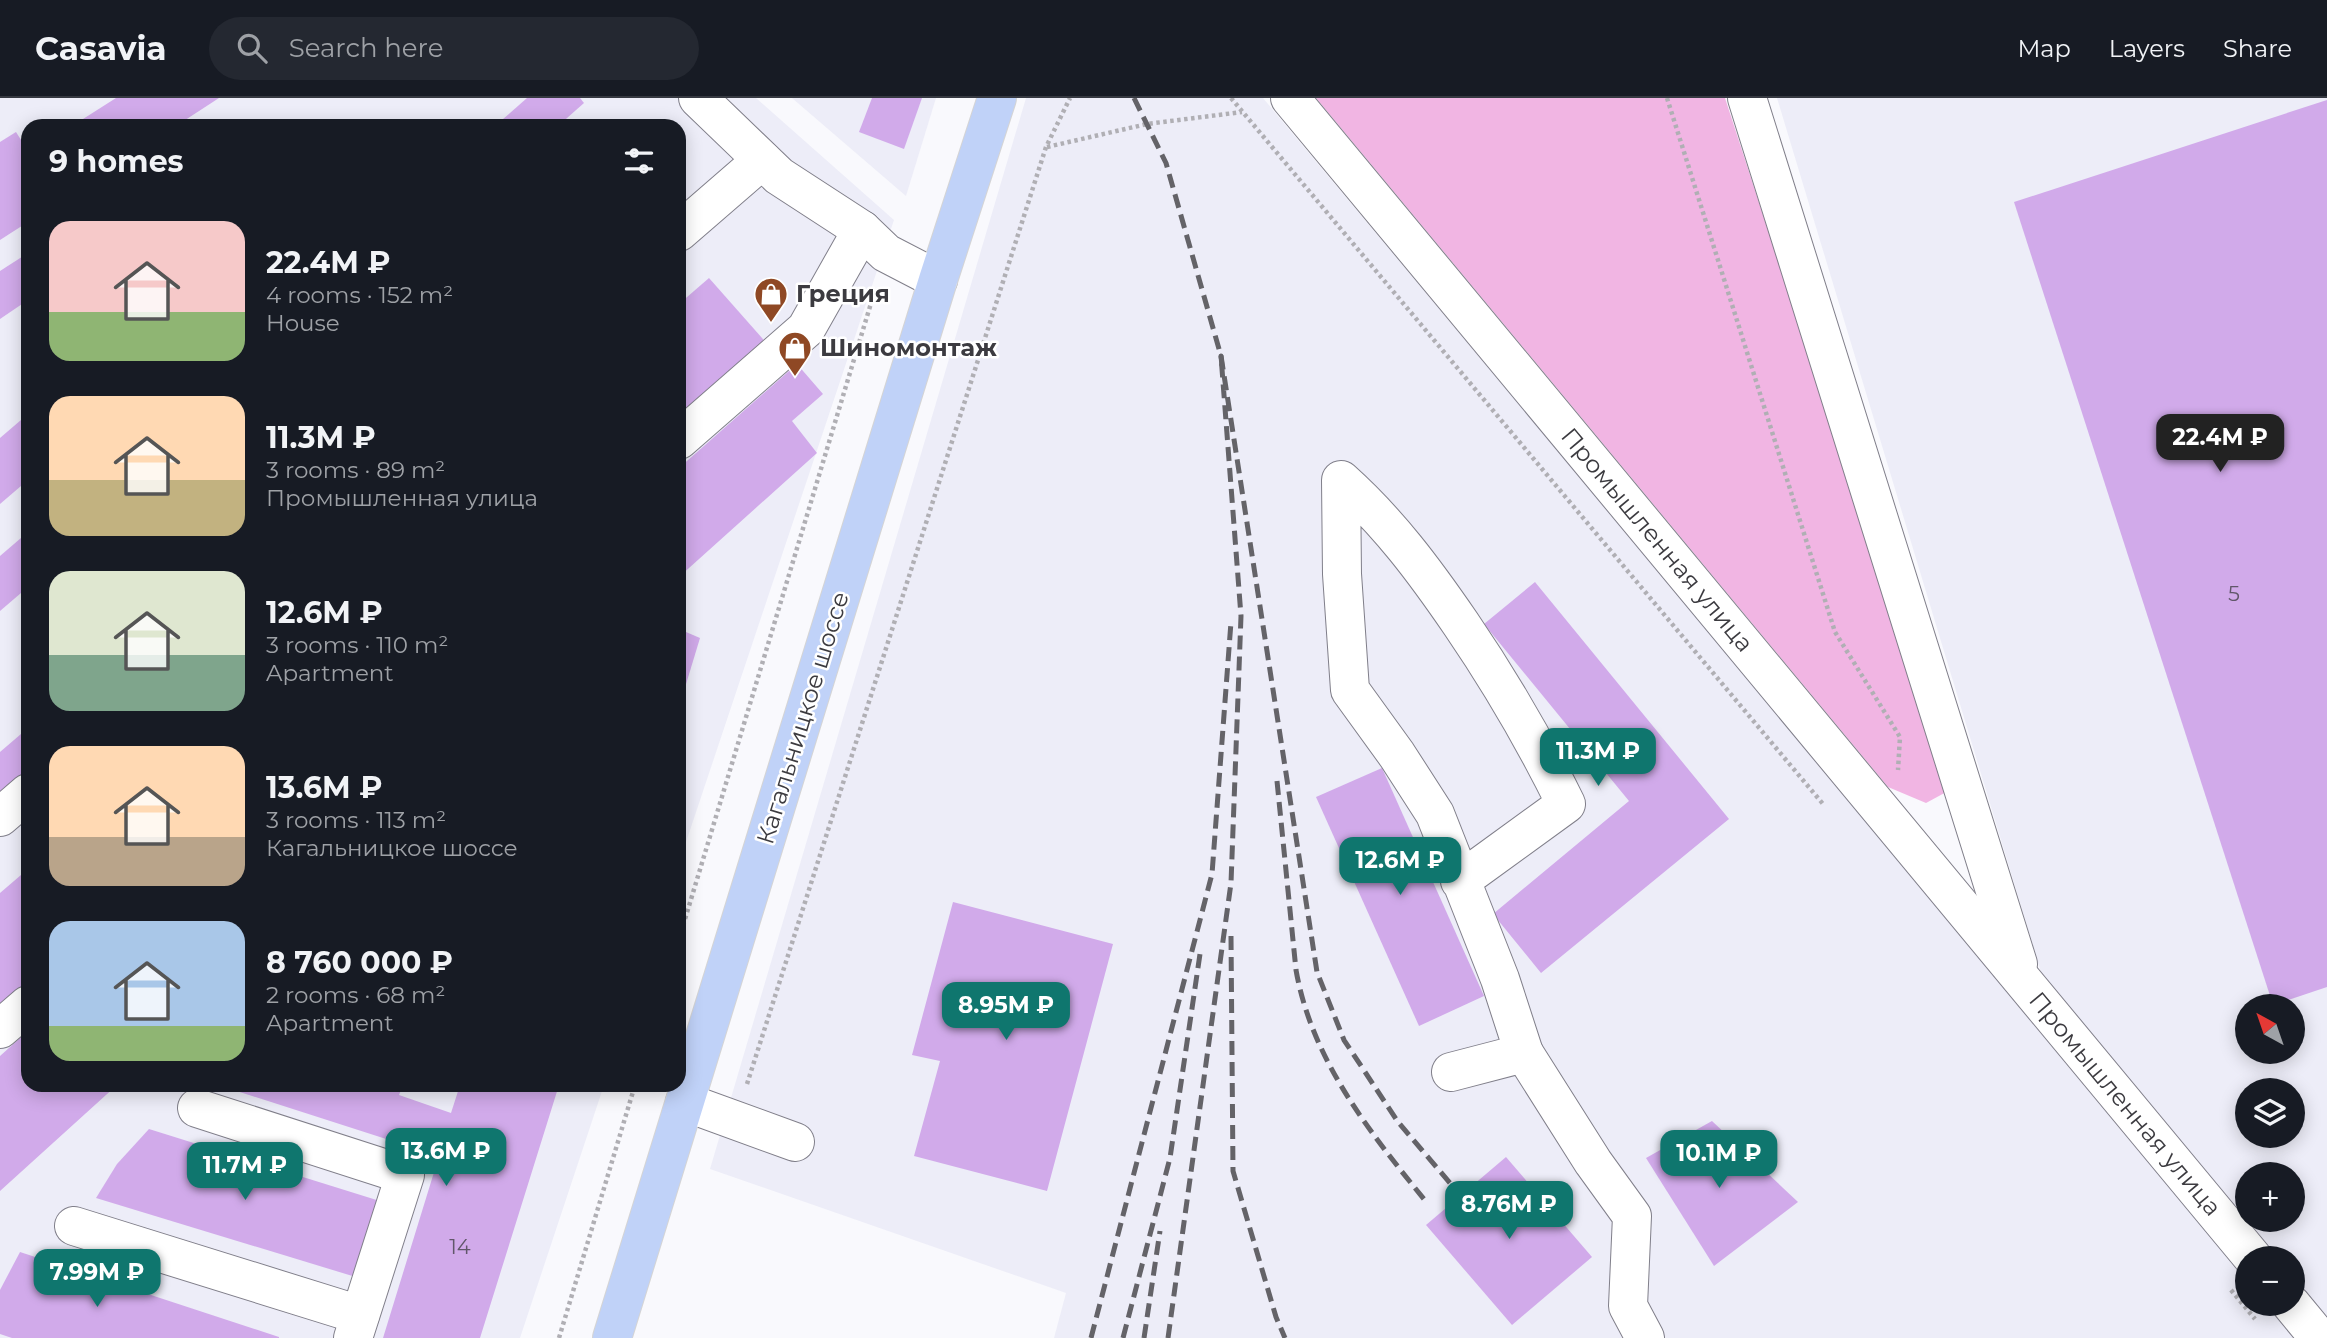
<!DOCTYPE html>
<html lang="en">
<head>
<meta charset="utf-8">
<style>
	body { margin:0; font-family:Montserrat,sans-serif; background:#242831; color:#f1f3f6; height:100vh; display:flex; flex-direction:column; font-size:26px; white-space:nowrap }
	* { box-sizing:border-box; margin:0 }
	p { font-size:23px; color:#9ea1a6 }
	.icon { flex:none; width:38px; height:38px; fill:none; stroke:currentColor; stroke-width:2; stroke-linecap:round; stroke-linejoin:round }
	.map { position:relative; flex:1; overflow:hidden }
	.drawer { position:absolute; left:21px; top:21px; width:665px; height:973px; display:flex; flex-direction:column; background:#171b24; border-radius:21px; box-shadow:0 4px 18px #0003 }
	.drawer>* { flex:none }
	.needle { width:46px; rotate:320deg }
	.fabs { position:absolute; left:2235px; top:896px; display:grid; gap:14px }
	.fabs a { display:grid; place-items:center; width:70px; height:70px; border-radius:50%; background:#171b24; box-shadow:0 4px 18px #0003; font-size:35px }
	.price { position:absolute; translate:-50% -60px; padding:0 16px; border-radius:14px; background:#0f766e; color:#fff; font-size:23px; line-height:46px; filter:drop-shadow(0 2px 4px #0008) }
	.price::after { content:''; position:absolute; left:50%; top:42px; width:21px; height:16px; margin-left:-10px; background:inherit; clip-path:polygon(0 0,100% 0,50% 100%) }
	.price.current { background:#222; color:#fff }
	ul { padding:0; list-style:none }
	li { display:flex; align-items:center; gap:21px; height:175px; padding:0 28px }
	li span { display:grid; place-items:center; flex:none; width:196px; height:140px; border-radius:21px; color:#555 }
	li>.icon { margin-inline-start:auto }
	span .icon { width:84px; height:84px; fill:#fffc; stroke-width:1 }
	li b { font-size:30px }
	h2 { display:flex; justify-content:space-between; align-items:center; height:84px; padding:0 28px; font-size:30px }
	header { display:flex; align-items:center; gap:42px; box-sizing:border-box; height:98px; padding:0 35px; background:#171b24; border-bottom:2px solid #363941 }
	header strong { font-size:33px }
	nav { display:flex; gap:38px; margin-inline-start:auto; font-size:24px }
	.search { width:490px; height:63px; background:#242831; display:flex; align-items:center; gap:18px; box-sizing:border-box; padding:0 24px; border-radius:38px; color:#9ea1a6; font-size:26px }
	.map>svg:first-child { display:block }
	.built { fill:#ededf8; fill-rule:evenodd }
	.green { fill:#f1b5e3 }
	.building { fill:#d1aaea }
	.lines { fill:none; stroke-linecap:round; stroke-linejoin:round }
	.minor-casing { stroke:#807f8a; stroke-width:40 }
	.major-casing { stroke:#d4d4d5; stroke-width:40 }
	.path { stroke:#b0afb4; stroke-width:4.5; stroke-dasharray:3.5 3.5; stroke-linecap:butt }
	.minor { stroke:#fff; stroke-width:38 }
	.major { stroke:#c0d2f8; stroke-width:38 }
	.rail { stroke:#646368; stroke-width:5; stroke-dasharray:14 7; stroke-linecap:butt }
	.labels { text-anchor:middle; stroke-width:5; stroke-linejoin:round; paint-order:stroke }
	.number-label { font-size:21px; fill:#61576a }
	.poi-label { font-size:24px; font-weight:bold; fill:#3c3b40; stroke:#fff; text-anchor:start }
	.street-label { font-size:24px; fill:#3c3b40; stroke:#fff }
</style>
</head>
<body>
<header>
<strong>Casavia</strong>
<div class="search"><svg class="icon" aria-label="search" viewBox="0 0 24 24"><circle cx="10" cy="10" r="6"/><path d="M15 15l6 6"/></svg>Search here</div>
<nav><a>Map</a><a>Layers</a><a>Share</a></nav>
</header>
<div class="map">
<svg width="2327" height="1240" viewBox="0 0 2327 1240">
	<rect width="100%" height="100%" fill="#f9f9fd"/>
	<g class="built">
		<polygon points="0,0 756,0 894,122 679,765 679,28 28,28 28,987 604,987 520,1240 0,1240"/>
		<polygon points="792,0 936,0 906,98"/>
		<path d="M1026 0H1263L2068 964 1777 0H2327V1240H1054L1066 1195 710 1071ZM2247 908H2292V954H2247ZM2247 992H2292V1038H2247ZM2247 1076H2292V1122H2247ZM2247 1160H2292V1206H2247Z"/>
	</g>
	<polygon class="green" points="1316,0 1725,0 1950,692 1926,705 1888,689"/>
	<g class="building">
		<polygon points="116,0 219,0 176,28 72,28"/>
		<polygon points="527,0 580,0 584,5 558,28 495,28"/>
		<polygon points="872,0 922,0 904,51 859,34"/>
		<polygon points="2327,2 2327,889 2273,907 2014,104"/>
		<polygon points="16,34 28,53 28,124 0,142 0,44"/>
		<polygon points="28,155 28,202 0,221 0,173"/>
		<polygon points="709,180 769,248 679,326 679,206"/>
		<polygon points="797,266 823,296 792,323 817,355 679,479 679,370"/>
		<polygon points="28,316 28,382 0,406 0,340"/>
		<polygon points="28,434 28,489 0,513 0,458"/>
		<polygon points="1535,484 1729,721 1541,875 1493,816 1629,703 1484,526"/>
		<polygon points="679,531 700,540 680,606 679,606"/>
		<polygon points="28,630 28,682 0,706 0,654"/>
		<polygon points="1382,670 1484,898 1419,928 1316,699"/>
		<polygon points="28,771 28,891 0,916 0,795"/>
		<polygon points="953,804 1113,846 1047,1093 914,1058 940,963 912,957"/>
		<polygon points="28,933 28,987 117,987 0,1093 0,958"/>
		<polygon points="218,987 403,987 399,997 451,1015 460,987 559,987 480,1240 383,1240 439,1058"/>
		<polygon points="1712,1023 1798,1104 1714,1168 1646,1060"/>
		<polygon points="149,1031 383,1104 359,1180 96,1100 117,1066"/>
		<polygon points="1506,1059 1592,1159 1512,1227 1426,1127"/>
		<polygon points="20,1154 279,1239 279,1240 12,1240 0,1236 0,1192"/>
	</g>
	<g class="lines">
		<defs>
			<g id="minor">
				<polyline points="698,0 779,78 862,132 886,155 938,182"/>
				<polyline points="1290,0 2253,1160"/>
				<polyline points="1747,0 2018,866"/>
				<polyline points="679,134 762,62"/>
				<polyline points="679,342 806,231 862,132"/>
				<polyline points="0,719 28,695"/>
				<polyline points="0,931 28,907"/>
				<polyline points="1524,955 1593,1064 1632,1118 1628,1208 1645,1240"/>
				<path d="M1451 974 1524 955 1500 881 1435 716 1397 657 1350 592 1342 476 1341 382C1389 425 1424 472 1461 526 1500 583 1535 643 1566 706L1460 783"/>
				<polyline points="685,1004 795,1044"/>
				<polyline points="197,1010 405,1077 353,1240"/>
				<polyline points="74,1128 360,1217"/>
				<polyline points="2291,1206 2319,1240"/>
			</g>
			<polyline id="major" points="612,1240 938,182 997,0"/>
		</defs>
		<use href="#minor" class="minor-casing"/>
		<use href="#major" class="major-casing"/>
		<g class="path">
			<polyline points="1231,0 1823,706"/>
			<polyline points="1667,0 1835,534 1900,639 1898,672"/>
			<polyline points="1047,49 1147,26 1242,14"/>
			<polyline points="679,841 875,192"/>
			<polyline points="747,986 1046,49 1070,0"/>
			<polyline points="2231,1192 2255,1221"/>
			<polyline points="559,1240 635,987"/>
		</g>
		<use href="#minor" class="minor"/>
		<use href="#major" class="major"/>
		<g class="rail">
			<polyline points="1134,0 1166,65 1221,258 1222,268"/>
			<path d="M1277 683 1296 872C1312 963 1371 1036 1428 1106"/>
			<polyline points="1231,838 1233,1073 1276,1219 1285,1240"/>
			<polyline points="1091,1240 1212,776 1231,524"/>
			<polyline points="1123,1240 1170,1060 1200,856"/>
			<polyline points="1144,1240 1160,1133"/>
			<polyline points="1168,1240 1231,785 1241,518 1221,258 1317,874 1344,942 1398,1024 1450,1085"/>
		</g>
	</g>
	<defs>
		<symbol id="shop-pin" viewBox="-11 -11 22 30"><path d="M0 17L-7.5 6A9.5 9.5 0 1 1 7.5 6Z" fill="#8f4824" stroke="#fff"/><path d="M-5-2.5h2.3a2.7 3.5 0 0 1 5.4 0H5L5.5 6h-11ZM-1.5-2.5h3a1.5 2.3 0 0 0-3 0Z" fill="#fff"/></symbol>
	</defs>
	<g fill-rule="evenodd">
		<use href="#shop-pin" x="752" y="177" width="38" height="52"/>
		<use href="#shop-pin" x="776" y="231" width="38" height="52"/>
	</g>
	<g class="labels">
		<g class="number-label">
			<text x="2234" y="503">5</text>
			<text x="460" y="1156">14</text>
		</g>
		<g class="poi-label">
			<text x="796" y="204">Греция</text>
			<text x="820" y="258">Шиномонтаж</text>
		</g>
		<g class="street-label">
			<text transform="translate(1657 442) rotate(50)" y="8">Промышленная улица</text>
			<text transform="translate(803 620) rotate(-73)" y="8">Кагальницкое шоссе</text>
			<text transform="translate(2125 1006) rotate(50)" y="8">Промышленная улица</text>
		</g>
	</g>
</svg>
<div class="fabs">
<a><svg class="needle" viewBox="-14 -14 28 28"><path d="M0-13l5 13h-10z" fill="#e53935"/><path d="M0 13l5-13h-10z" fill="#9ea1a6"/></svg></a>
<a><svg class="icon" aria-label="layers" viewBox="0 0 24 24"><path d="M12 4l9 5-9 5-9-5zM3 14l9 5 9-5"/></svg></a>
<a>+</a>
<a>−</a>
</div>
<b class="price current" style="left:2220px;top:376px">22.4M ₽</b>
<b class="price" style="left:1598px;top:690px">11.3M ₽</b>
<b class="price" style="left:1400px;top:799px">12.6M ₽</b>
<b class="price" style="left:1006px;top:944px">8.95M ₽</b>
<b class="price" style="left:446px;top:1090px">13.6M ₽</b>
<b class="price" style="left:1719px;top:1092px">10.1M ₽</b>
<b class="price" style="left:245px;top:1104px">11.7M ₽</b>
<b class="price" style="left:1509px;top:1143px">8.76M ₽</b>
<b class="price" style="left:97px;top:1211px">7.99M ₽</b>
<section class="drawer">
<h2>9 homes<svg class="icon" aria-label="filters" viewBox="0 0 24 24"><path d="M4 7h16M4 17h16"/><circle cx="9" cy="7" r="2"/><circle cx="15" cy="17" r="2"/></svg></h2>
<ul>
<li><span style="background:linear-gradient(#f6c9c9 65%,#8fb573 0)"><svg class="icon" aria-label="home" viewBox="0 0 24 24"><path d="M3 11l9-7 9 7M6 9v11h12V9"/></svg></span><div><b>22.4M ₽</b><p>4 rooms · 152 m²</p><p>House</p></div></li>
<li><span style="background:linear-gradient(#ffd9b3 60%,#c2b280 0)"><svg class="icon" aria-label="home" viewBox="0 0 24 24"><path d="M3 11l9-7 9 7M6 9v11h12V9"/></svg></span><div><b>11.3M ₽</b><p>3 rooms · 89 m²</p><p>Промышленная улица</p></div></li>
<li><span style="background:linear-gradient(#dfe7d0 60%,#7fa58c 0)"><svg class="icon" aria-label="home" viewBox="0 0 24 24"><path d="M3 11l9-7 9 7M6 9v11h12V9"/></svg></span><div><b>12.6M ₽</b><p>3 rooms · 110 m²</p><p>Apartment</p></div></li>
<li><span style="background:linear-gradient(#ffd9b3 65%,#b9a48a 0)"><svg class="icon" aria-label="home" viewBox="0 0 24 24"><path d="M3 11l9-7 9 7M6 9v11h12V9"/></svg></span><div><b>13.6M ₽</b><p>3 rooms · 113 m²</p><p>Кагальницкое шоссе</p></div></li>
<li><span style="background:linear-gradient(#a9c7e8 75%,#8fb573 0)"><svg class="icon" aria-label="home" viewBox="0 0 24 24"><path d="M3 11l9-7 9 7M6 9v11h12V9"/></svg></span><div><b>8 760 000 ₽</b><p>2 rooms · 68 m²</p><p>Apartment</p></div></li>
</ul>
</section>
</div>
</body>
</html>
